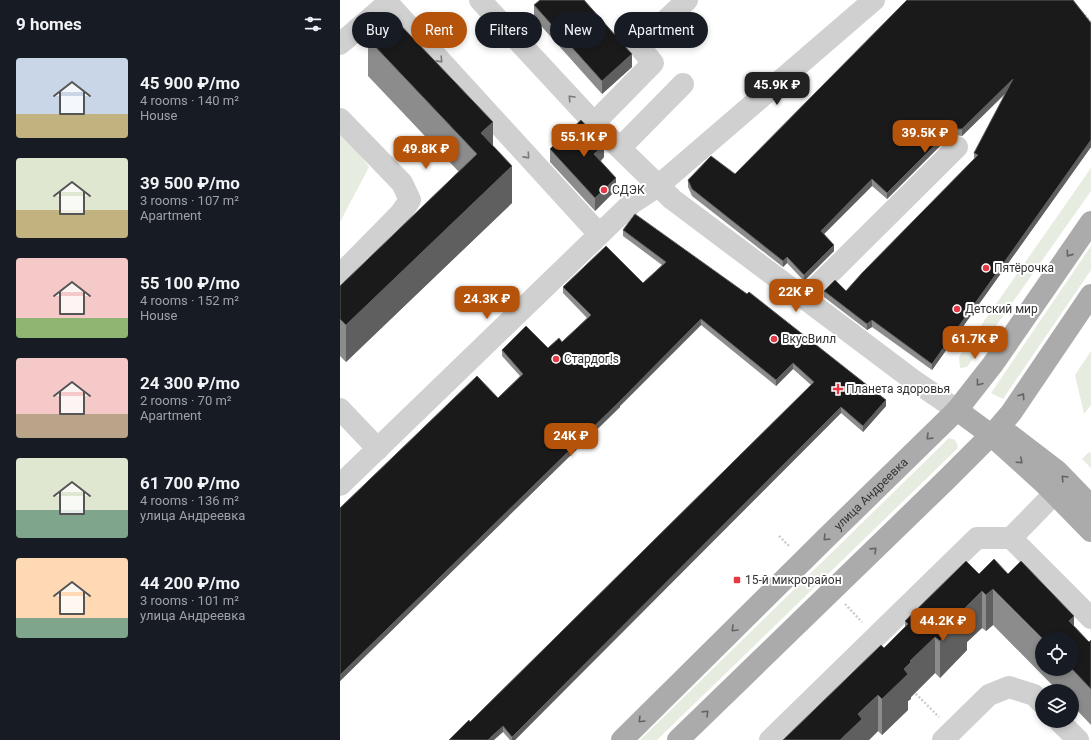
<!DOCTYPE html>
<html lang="en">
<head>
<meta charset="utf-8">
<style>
	body { margin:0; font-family:Roboto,sans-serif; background:#20242c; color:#f1f3f6; height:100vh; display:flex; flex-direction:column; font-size:15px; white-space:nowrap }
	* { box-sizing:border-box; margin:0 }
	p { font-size:13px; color:#9ea1a6 }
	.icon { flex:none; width:22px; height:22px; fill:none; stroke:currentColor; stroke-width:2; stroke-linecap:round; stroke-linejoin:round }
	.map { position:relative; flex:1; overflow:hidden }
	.panel { display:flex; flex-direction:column; background:#171b24; width:340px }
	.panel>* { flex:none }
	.top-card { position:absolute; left:12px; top:12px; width:380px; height:36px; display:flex; gap:8px }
	.tools { position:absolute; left:695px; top:632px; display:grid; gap:8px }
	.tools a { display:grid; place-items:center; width:44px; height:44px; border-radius:50%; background:#171b24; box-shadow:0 2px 6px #0003; font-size:20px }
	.price { position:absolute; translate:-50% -34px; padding:0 9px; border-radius:8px; background:#b45309; color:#fff; font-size:13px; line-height:26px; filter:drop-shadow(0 1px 2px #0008) }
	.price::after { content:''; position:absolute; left:50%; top:24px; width:12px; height:9px; margin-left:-6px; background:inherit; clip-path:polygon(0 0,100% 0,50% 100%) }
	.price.on { background:#222; color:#fff }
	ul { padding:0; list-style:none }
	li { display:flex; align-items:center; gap:12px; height:100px; padding:0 16px }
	li span { display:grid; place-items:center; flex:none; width:112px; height:80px; border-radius:4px; color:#555 }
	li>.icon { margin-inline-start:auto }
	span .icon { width:48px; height:48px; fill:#fffc; stroke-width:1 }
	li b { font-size:17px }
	h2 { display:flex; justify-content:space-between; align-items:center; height:48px; padding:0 16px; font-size:17px }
	.pill { padding:0 14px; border-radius:18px; background:#171b24; box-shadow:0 2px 6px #0003; font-size:14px; line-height:36px }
	.pill.on { background:#b45309; color:#fff }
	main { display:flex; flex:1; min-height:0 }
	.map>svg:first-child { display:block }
	.green { fill:#e6ecdf }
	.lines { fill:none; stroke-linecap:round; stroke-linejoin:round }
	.path { stroke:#cdcdcd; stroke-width:2.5; stroke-dasharray:2 2; stroke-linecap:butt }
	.minor { stroke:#d0d0d0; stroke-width:22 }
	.major { stroke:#ababab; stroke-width:22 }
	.wall { fill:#8c8c8c; fill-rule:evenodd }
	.shaded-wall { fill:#5f5f5f }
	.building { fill:#1a1a1a; stroke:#5f5f5f }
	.oneway { stroke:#7a7a7a }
	.oneway2 { stroke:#636363 }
	.poi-dot { fill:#e63946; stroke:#fff; stroke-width:1.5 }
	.labels { text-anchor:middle; stroke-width:4; stroke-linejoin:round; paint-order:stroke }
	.poi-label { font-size:12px; fill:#333; stroke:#fff; text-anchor:start }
	.street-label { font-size:12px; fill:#333; stroke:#fff }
</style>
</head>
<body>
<main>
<section class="panel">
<h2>9 homes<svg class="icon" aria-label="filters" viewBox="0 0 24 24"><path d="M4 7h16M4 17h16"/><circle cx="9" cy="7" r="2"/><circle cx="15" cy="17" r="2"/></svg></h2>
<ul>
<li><span style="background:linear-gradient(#c9d6e8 70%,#c2b280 0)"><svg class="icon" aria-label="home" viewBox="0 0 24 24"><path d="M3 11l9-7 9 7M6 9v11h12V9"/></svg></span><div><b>45 900 ₽/mo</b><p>4 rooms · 140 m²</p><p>House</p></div></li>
<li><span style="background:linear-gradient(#dfe7d0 65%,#c2b280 0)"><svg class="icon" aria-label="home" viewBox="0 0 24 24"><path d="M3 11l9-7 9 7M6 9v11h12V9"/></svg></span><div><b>39 500 ₽/mo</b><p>3 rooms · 107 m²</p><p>Apartment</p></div></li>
<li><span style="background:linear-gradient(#f6c9c9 75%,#8fb573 0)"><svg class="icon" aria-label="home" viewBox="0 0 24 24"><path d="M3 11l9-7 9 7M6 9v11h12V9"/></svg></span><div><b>55 100 ₽/mo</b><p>4 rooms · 152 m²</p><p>House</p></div></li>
<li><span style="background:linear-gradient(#f6c9c9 70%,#b9a48a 0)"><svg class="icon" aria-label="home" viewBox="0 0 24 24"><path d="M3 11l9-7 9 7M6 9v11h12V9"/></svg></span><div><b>24 300 ₽/mo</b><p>2 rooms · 70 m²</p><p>Apartment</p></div></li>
<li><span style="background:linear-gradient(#dfe7d0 65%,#7fa58c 0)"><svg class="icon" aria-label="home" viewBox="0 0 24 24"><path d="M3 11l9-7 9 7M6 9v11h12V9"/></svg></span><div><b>61 700 ₽/mo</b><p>4 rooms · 136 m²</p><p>улица Андреевка</p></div></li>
<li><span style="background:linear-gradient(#ffd9b3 75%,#7fa58c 0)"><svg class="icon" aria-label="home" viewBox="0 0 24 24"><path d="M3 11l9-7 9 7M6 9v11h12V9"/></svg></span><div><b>44 200 ₽/mo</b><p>3 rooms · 101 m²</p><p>улица Андреевка</p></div></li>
</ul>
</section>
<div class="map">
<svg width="751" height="740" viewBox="0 0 751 740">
	<rect width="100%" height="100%" fill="#fff"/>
	<g class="green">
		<polygon points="0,132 10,140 29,167 0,222"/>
		<polygon points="751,168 751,191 627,367 620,368 619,357"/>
		<polygon points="751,246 751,270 663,399 651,393"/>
		<polygon points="751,351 751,405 744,414 735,375"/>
		<path d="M609 438C615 439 617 441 618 448L317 740H300Z"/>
		<polygon points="749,452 751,454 751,468 742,459"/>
	</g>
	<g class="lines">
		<g class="path">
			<polyline points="742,12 751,22"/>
			<polyline points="439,536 450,547"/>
			<polyline points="505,604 522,622"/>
			<polyline points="573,691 599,717"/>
		</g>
		<g class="minor">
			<polyline points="45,0 259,234"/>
			<polyline points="140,0 255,124 332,199 573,380 617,410"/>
			<polyline points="0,44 48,3"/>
			<polyline points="0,119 62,183 70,200 60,214 0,275"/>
			<polyline points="255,124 262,115 313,63 299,46 347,0"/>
			<polyline points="280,148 343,84"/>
			<polyline points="465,298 617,147"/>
			<polyline points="0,409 38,449"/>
			<polyline points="0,485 292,203 318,186 534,0"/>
			<polyline points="714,494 671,538 751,618"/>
			<polyline points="719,721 738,740"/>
			<polyline points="430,740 637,538 671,538"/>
			<polyline points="603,740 649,695 669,687 694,695 702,703"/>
		</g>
		<g class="major">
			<polyline points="617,410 651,435 704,483 751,531"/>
			<polyline points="670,435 717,471 751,506"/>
			<path id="s1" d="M282 740 486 538 617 410 653 364 751 222"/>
			<polyline points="338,740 607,479 659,427 671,413 751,295"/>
		</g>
	</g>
	<g class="wall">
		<polygon points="194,5 292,67 262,94 194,18"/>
		<polygon points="751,23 751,147 592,370 532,327 527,330 484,297 484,291 506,291 634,159 634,153 666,93 622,136 614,135 608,138 547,199 532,186 484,234 494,251 464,281 447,263 443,267 352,196 348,187 348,180 395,174"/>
		<polygon points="28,39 153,146 172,203 6,362 0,356 0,286 119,172 28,76"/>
		<polygon points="210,149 264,157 261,161 276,190 255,211 210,162"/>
		<polygon points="283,230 546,406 523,432 501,413 175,740 170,740 163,732 130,722 471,385 453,369 436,386 361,325 280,406 280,407 0,681 0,508 158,398 180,376 162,356 162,350 208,348 222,342 247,318 223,293 223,287 303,283 322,265 283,236"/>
		<path d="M639 574H668L734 626 749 642 751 640V725L732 705V691H718L653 625 646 631 642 628 627 642V650L600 678 595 673 571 697V699L568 701V710L542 735 538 731 529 740 544 648 565 627V621ZM702 639H732V669H702Z"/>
	</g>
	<g class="shaded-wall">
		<polygon points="292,54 292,67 262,94 262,81"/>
		<polygon points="673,79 673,86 622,136 622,129"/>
		<polygon points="153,122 153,159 141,133"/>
		<polygon points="614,129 614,135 608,138 547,199 547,193 608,132"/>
		<polygon points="751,140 751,147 592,370 592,364"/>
		<polygon points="264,145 264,157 254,167 254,154"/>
		<polygon points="172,166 172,203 6,362 6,325"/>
		<polygon points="276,178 276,190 255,211 255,198"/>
		<polygon points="532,179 532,186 481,237 481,231"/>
		<polygon points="494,245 494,251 464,281 464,275"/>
		<polygon points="447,257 447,263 443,267 443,261"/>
		<polygon points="361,319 361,325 280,406 280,407 0,681 0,675 280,401"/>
		<polygon points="532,320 532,327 527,330 527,324"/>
		<polygon points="453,363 453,369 436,386 436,380"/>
		<polygon points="546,400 546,406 523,432 523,426"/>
		<polygon points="501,407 501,413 175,740 172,740 172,737"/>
		<polygon points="653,589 653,625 646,631 646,595"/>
		<polygon points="642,591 642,628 627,642 627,650 600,678 600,641 623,610"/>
		<polygon points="734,616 734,652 729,621"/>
		<polygon points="595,637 595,673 571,697 571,699 568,701 568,710 542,735 542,699 570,661"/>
		<polygon points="538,695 538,731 529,740 500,740 518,714"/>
		<polygon points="163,726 163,732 154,740 148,740"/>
	</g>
	<g class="building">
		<polygon points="200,0 244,0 292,54 262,81 194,5"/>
		<polygon points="567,0 733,0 751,23 751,140 592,364 532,320 527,324 484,291 495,280 506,291 522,273 638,155 634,153 673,79 622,129 614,129 608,132 547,193 532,179 481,231 494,245 464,275 447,257 443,261 352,189 348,180 371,156 395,174"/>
		<polygon points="52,16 153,122 141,133 172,166 6,325 0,319 0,286 137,154 28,39"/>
		<polygon points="241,120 264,145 254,154 276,178 255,198 210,149"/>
		<polygon points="295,214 407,294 409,292 546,400 523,426 501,407 172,737 163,726 148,740 109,740 129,720 130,722 474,382 453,363 436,380 361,319 280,401 0,675 0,508 137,376 158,398 183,374 162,350 186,326 208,348 219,338 222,342 251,315 223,287 266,246 303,283 326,262 283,230"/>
		<polygon points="654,559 668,574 681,561 734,616 729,621 749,642 751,640 751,689 732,669 732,639 703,639 653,589 646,595 642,591 623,610 627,614 600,641 595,637 570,661 571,662 564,669 568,674 542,699 538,695 518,714 522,719 500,740 443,740 541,645 544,648 568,624 565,621 626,561 639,574"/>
	</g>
	<defs><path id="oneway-chevron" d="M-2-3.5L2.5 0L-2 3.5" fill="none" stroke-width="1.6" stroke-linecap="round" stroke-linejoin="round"/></defs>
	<g class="oneway">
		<use href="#oneway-chevron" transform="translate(100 60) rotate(48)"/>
		<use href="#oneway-chevron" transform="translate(231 98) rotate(-133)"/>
		<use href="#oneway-chevron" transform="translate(187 156) rotate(48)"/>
	</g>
	<g class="oneway2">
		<use href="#oneway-chevron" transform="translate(729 254) rotate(125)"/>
		<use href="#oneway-chevron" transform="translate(639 383) rotate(127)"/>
		<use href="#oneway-chevron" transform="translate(682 396) rotate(-56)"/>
		<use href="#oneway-chevron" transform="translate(589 437) rotate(136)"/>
		<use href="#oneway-chevron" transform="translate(680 461) rotate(42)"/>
		<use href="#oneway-chevron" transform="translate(724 478) rotate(-134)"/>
		<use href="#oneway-chevron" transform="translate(486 538) rotate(135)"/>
		<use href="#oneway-chevron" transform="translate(534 550) rotate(-44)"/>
		<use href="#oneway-chevron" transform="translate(394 629) rotate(135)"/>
		<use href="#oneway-chevron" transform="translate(366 713) rotate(-44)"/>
		<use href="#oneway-chevron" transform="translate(301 720) rotate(135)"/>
	</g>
	<g class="poi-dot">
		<circle cx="264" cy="190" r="4"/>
		<circle cx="646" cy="268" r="4"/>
		<circle cx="617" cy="309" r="4"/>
		<circle cx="434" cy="339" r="4"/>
		<circle cx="216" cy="359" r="4"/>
		<path d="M496 383h4v4h4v4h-4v4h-4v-4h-4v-4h4z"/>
		<rect x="393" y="576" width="8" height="8" rx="2"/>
	</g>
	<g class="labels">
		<g class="poi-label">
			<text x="272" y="194">СДЭК</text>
			<text x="654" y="272">Пятёрочка</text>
			<text x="625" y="313">Детский мир</text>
			<text x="442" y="343">ВкусВилл</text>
			<text x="224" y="363">Стардог!s</text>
			<text x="506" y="393">Планета здоровья</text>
			<text x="405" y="584">15-й микрорайон</text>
		</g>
		<g class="street-label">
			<text dy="4" stroke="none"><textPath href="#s1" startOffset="350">улица Андреевка</textPath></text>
		</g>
	</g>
</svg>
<div class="tools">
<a><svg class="icon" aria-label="locate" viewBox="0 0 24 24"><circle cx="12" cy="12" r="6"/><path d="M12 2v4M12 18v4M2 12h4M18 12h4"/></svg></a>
<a><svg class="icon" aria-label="layers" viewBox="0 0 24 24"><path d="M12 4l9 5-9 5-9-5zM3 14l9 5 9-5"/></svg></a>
</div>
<b class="price on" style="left:437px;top:106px">45.9K ₽</b>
<b class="price" style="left:585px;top:154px">39.5K ₽</b>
<b class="price" style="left:244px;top:158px">55.1K ₽</b>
<b class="price" style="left:86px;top:170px">49.8K ₽</b>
<b class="price" style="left:456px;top:313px">22K ₽</b>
<b class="price" style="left:147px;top:320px">24.3K ₽</b>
<b class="price" style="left:635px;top:360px">61.7K ₽</b>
<b class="price" style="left:231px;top:457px">24K ₽</b>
<b class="price" style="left:603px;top:642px">44.2K ₽</b>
<div class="top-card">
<a class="pill">Buy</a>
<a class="pill on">Rent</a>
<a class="pill">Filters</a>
<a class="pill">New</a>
<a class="pill">Apartment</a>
</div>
</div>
</main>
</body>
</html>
